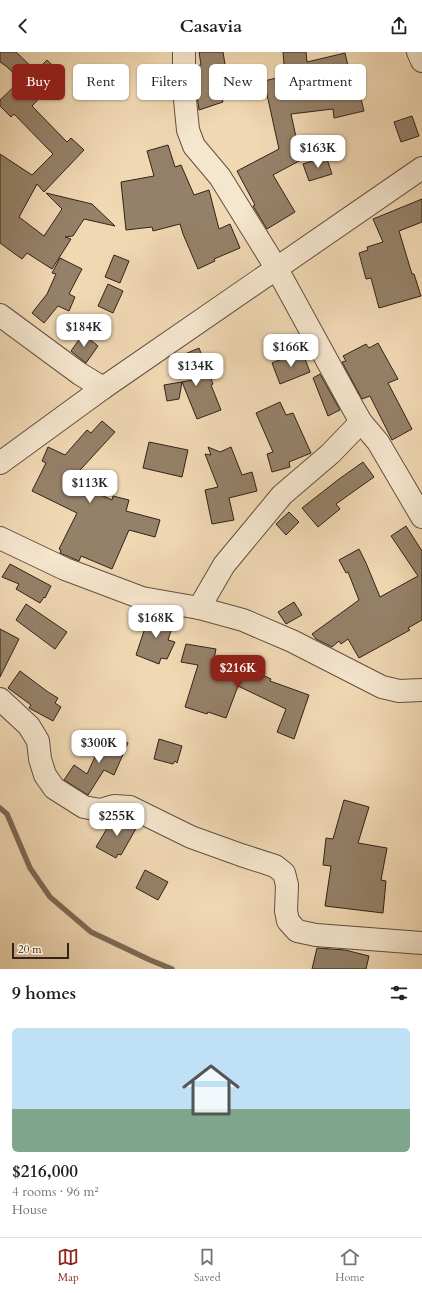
<!DOCTYPE html>
<html lang="en">
<head>
<meta charset="utf-8">
<style>
	body { margin:0; font-family:Cardo,serif; background:#f6f6f6; color:#202124; height:100vh; display:flex; flex-direction:column; font-size:15px; white-space:nowrap }
	* { box-sizing:border-box; margin:0 }
	p { font-size:13px; color:#757577 }
	.icon { flex:none; width:22px; height:22px; fill:none; stroke:currentColor; stroke-width:2; stroke-linecap:round; stroke-linejoin:round }
	.map { position:relative; height:917px; overflow:hidden }
	.panel { display:flex; flex-direction:column; background:#fff; flex:1 }
	.panel>* { flex:none }
	.hud { position:absolute; left:12px; top:12px; width:398px; height:36px; display:flex; gap:8px }
	.scale { position:absolute; left:12px; bottom:10px; width:57px; box-sizing:border-box; padding-left:4px; border:2px solid #322219; border-top:0; font-size:11px; line-height:14px; white-space:nowrap; color:#322219; -webkit-text-stroke:3px #f5e6ce; paint-order:stroke }
	.price { position:absolute; translate:-50% -34px; padding:0 9px; border-radius:8px; background:#fff; color:#222; font-size:13px; line-height:26px; filter:drop-shadow(0 1px 2px #0008) }
	.price::after { content:''; position:absolute; left:50%; top:24px; width:12px; height:9px; margin-left:-6px; background:inherit; clip-path:polygon(0 0,100% 0,50% 100%) }
	.price.current { background:#8f2418; color:#fff }
	ul { padding:0; list-style:none }
	li { display:grid; align-content:center; gap:8px; height:212px; padding:0 12px }
	li span { display:grid; place-items:center; height:124px; border-radius:6px; color:#555 }
	li>.icon { margin-inline-start:auto }
	span .icon { width:72px; height:72px; fill:#fffc; stroke-width:1 }
	li b { font-size:17px }
	h2 { display:flex; justify-content:space-between; align-items:center; height:48px; padding:0 12px; font-size:17px }
	.pill { padding:0 14px; border-radius:6px; background:#fff; box-shadow:0 1px 3px #0004; font-size:14px; line-height:36px }
	.pill.current { background:#8f2418; color:#fff }
	header { display:flex; justify-content:space-between; align-items:center; height:52px; padding:0 12px; background:#fff; font-size:18px; font-weight:700 }
	.menu { display:flex; justify-content:space-around; align-items:center; height:56px; border-top:1px solid #e0e0e0; background:#fff; font-size:11px; color:#757577 }
	.menu a { display:grid; justify-items:center; gap:2px }
	.menu .current { color:#8f2418 }
	.map>svg:first-child { display:block }
	.lines { fill:none; stroke-linecap:round; stroke-linejoin:round }
	.stream { stroke:#7d6a56; stroke-width:5.5 }
	.building { fill:#958169; stroke:#322219 }
	.minor-casing { stroke:#625040; stroke-width:24 }
	.minor { stroke:#f5e6ce; stroke-width:22 }
</style>
</head>
<body>
<header><svg class="icon" aria-label="back" viewBox="0 0 24 24"><path d="M15 5l-7 7 7 7"/></svg>Casavia<svg class="icon" aria-label="share" viewBox="0 0 24 24"><path d="M12 15V3M7 8l5-5 5 5M5 13v7h14v-7"/></svg></header>
<div class="map">
<svg width="422" height="917" viewBox="0 0 422 917">
	<rect width="100%" height="100%" fill="#f0d8b3"/>
	<filter id="stains"><feTurbulence type="fractalNoise" baseFrequency=".005" numOctaves="4"/><feColorMatrix values="0 0 0 0 .2 0 0 0 0 .09 0 0 0 0 .02 0 0 0 .5 -.17"/></filter>
	<radialGradient id="worn" r=".72"><stop offset=".6" stop-color="#630" stop-opacity="0"/><stop offset="1" stop-color="#630" stop-opacity=".3"/></radialGradient>
	<g class="lines">
		<polyline class="stream" points="0,756 7,762 30,816 50,845 91,880 150,908 172,917"/>
	</g>
	<g class="building">
		<polygon points="0,0 16,0 36,19 47,8 62,22 32,54 67,90 71,86 84,98 44,140 37,132 19,165 44,184 62,157 46,141 92,152 115,174 84,167 73,184 65,185 71,187 52,217 27,201 22,207 0,191 0,102 32,123 53,102 14,62 11,65 0,54 0,48 21,28 6,14 0,10"/>
		<polygon points="199,0 223,0 226,18 213,20 223,50 199,58 196,37 196,14 201,13"/>
		<polygon points="283,0 306,0 307,10 345,1 354,40 359,39 364,59 334,66 333,57 291,62 301,108 273,123 295,160 267,177 253,154 255,153 237,119 279,97 264,29 285,24"/>
		<polygon points="412,64 419,84 401,90 394,70"/>
		<polygon points="168,93 175,115 181,113 194,143 209,138 219,177 230,172 240,196 214,207 215,209 198,217 183,182 180,172 153,179 152,175 126,178 121,130 154,124 147,99"/>
		<polygon points="326,104 332,122 309,129 303,112"/>
		<polygon points="422,147 422,170 399,179 412,222 414,222 421,244 379,256 371,226 366,227 359,201 368,198 367,195 383,190 373,167"/>
		<polygon points="114,203 129,209 120,231 105,225"/>
		<polygon points="60,206 82,217 69,242 75,245 69,259 58,254 44,271 32,261 47,242 56,222 52,221"/>
		<polygon points="108,232 123,239 113,261 98,254"/>
		<polygon points="83,282 98,294 86,311 71,299"/>
		<polygon points="378,291 398,327 388,331 412,377 392,388 370,344 362,347 342,310 346,309 343,304 366,292 369,296"/>
		<polygon points="199,296 213,332 211,333 221,358 197,367 182,330 179,347 167,349 164,333 193,328 186,312 189,311 185,302"/>
		<polygon points="302,299 310,320 280,332 272,311"/>
		<polygon points="320,322 340,358 328,364 313,326"/>
		<polygon points="280,350 286,363 293,361 311,401 289,410 290,415 272,420 267,402 273,400 256,361"/>
		<polygon points="102,369 115,380 70,429 112,448 113,444 129,448 126,459 160,468 155,485 129,478 112,517 81,504 79,509 60,501 61,498 59,497 77,461 32,439 46,411 42,409 48,395 65,403 87,378 91,381"/>
		<polygon points="149,390 188,398 182,425 143,416"/>
		<polygon points="208,395 220,400 231,395 242,423 252,420 257,439 229,446 234,468 212,472 205,438 218,435 205,402 211,403"/>
		<polygon points="363,410 374,425 336,452 340,457 318,475 302,456 339,427"/>
		<polygon points="289,460 299,470 286,483 276,472"/>
		<polygon points="406,474 422,499 422,568 408,576 410,578 359,606 348,587 341,592 339,589 332,595 316,587 312,582 359,548 348,520 346,521 339,508 359,497 366,511 380,545 418,524 391,484"/>
		<polygon points="10,512 51,534 45,546 44,545 40,551 16,537 19,532 2,525"/>
		<polygon points="294,550 302,563 286,572 278,560"/>
		<polygon points="26,552 67,580 55,597 16,568"/>
		<polygon points="150,561 174,570 168,588 175,590 167,607 161,606 159,612 136,603"/>
		<polygon points="0,577 19,587 0,625"/>
		<polygon points="186,592 216,597 214,607 241,617 243,614 271,627 270,629 309,643 294,687 277,680 286,657 238,634 226,666 208,660 207,662 185,655 198,613 181,610"/>
		<polygon points="20,619 48,640 58,646 55,651 61,655 53,669 29,656 31,653 8,636"/>
		<polygon points="106,681 128,691 114,723 104,718 88,743 64,728 74,713 87,722"/>
		<polygon points="159,687 182,694 177,711 175,709 173,712 154,707"/>
		<polygon points="344,748 369,755 358,791 387,796 381,828 386,829 383,861 325,854 331,814 323,813 326,786 333,787"/>
		<polygon points="115,767 127,767 138,773 121,803 118,802 116,806 96,795 112,768"/>
		<polygon points="145,818 168,830 158,848 136,836"/>
		<polygon points="317,896 345,898 369,904 366,917 312,917"/>
	</g>
	<g class="lines">
		<defs>
			<g id="minor">
				<polyline points="184,0 184,38 188,78 194,94 220,125 277,217 353,356 361,370 378,390 422,465"/>
				<polyline points="418,0 422,9"/>
				<polyline points="0,263 80,322 103,336"/>
				<polyline points="0,411 103,336 422,116"/>
				<polyline points="0,486 65,517 142,546 199,556 243,568 292,589 382,635 399,639 422,638"/>
				<polyline points="199,556 224,513 282,443 330,402 361,370"/>
				<polyline points="0,647 29,674 38,689 40,707 45,723 54,736 84,755 100,758 114,754 130,755 191,785 241,803 275,814 284,821 287,833 286,859 288,869 297,879 316,883 422,891"/>
			</g>
		</defs>
		<use href="#minor" class="minor-casing"/>
		<use href="#minor" class="minor"/>
	</g>
	<rect width="100%" height="100%" filter="url(#stains)"/>
	<rect width="100%" height="100%" fill="url(#worn)"/>
</svg>
<div class="scale">20 m</div>
<b class="price" style="left:318px;top:117px">$163K</b>
<b class="price" style="left:84px;top:296px">$184K</b>
<b class="price" style="left:291px;top:316px">$166K</b>
<b class="price" style="left:196px;top:335px">$134K</b>
<b class="price" style="left:90px;top:452px">$113K</b>
<b class="price" style="left:156px;top:587px">$168K</b>
<b class="price current" style="left:238px;top:637px">$216K</b>
<b class="price" style="left:99px;top:712px">$300K</b>
<b class="price" style="left:117px;top:785px">$255K</b>
<div class="hud">
<a class="pill current">Buy</a>
<a class="pill">Rent</a>
<a class="pill">Filters</a>
<a class="pill">New</a>
<a class="pill">Apartment</a>
</div>
</div>
<section class="panel">
<h2>9 homes<svg class="icon" aria-label="filters" viewBox="0 0 24 24"><path d="M4 7h16M4 17h16"/><circle cx="9" cy="7" r="2"/><circle cx="15" cy="17" r="2"/></svg></h2>
<ul>
<li><span style="background:linear-gradient(#bfe0f5 65%,#7fa58c 0)"><svg class="icon" aria-label="home" viewBox="0 0 24 24"><path d="M3 11l9-7 9 7M6 9v11h12V9"/></svg></span><div><b>$216,000</b><p>4 rooms · 96 m²</p><p>House</p></div></li>
</ul>
</section>
<nav class="menu">
<a class="current"><svg class="icon" aria-label="map" viewBox="0 0 24 24"><path d="M3 6l6-2 6 2 6-2v14l-6 2-6-2-6 2zM9 4v14M15 6v14"/></svg>Map</a>
<a><svg class="icon" aria-label="saved" viewBox="0 0 24 24"><path d="M7 4h10v16l-5-4-5 4z"/></svg>Saved</a>
<a><svg class="icon" aria-label="home" viewBox="0 0 24 24"><path d="M3 11l9-7 9 7M6 9v11h12V9"/></svg>Home</a>
</nav>
</body>
</html>
